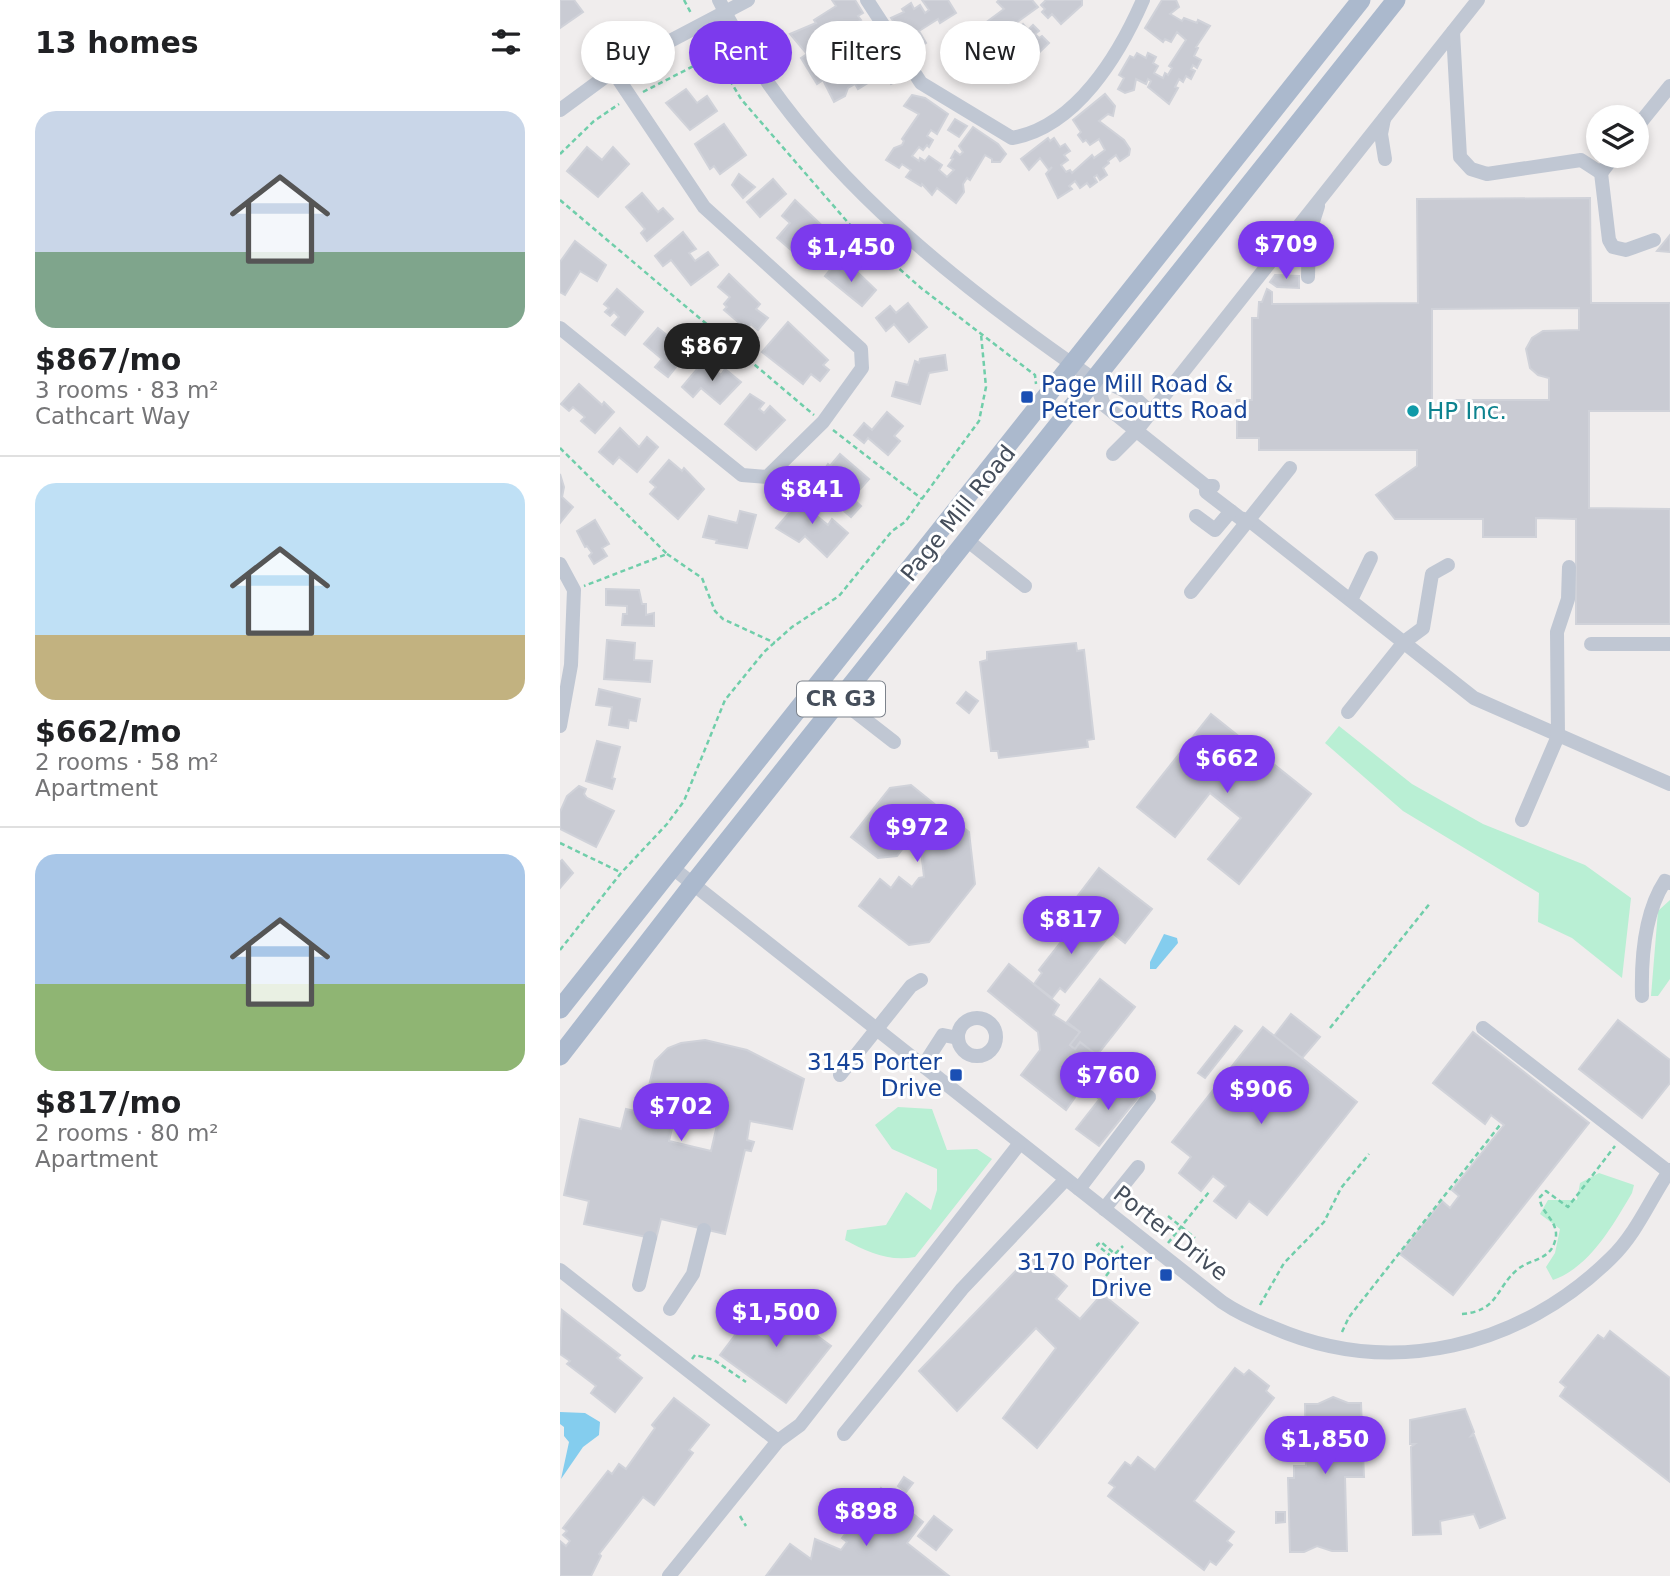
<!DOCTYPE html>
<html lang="en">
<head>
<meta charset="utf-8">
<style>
	body { margin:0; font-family:"DejaVu Sans",sans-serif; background:#f6f6f6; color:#202124; height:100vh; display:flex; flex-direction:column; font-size:26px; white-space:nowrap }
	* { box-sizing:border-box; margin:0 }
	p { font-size:23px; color:#757577 }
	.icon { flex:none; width:38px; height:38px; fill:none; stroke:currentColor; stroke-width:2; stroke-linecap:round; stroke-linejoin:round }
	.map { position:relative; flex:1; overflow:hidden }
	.details { display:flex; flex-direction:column; background:#fff; width:560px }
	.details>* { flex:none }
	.hud { position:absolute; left:21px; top:21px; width:665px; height:63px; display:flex; gap:14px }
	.controls { position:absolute; left:1026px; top:105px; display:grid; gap:14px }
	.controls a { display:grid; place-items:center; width:63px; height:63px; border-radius:50%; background:#fff; box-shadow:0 4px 10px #0003; font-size:35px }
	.price { position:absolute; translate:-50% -60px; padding:0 16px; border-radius:24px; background:#7c3aed; color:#fff; font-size:23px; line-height:46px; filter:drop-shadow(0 2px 4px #0008) }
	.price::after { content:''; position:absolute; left:50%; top:42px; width:21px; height:16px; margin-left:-10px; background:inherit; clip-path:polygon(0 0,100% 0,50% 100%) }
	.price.on { background:#222; color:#fff }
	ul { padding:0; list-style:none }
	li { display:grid; align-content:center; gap:14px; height:371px; padding:0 35px }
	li+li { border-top:2px solid #e0e0e0 }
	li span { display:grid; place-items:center; height:217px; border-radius:21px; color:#555 }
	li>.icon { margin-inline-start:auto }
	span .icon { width:126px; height:126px; fill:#fffc; stroke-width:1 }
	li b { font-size:30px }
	h2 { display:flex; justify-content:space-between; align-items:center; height:84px; padding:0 35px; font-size:30px }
	.chip { padding:0 24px; border-radius:32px; background:#fff; box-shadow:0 4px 10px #0003; font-size:24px; line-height:63px }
	.chip.on { background:#7c3aed; color:#fff }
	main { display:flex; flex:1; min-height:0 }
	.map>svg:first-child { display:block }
	.green { fill:#b9efd4 }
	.water { fill:#84cdee }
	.building { fill:#c9cbd3; stroke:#d0d2d9; stroke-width:2; fill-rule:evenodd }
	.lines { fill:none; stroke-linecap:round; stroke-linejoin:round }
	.path { stroke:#70ceaa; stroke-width:2.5; stroke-dasharray:5 3.5; stroke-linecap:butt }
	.minor { stroke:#c0c7d3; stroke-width:14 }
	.major { stroke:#abb9cd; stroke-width:19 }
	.transit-dot { fill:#1a4fb4; stroke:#fff; stroke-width:2.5 }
	.culture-dot { fill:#0f9aa8; stroke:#fff; stroke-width:2.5 }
	.labels { text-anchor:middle; stroke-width:6; stroke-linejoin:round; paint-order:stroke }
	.shield { fill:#fff; stroke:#7d838c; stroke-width:2 }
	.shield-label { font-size:21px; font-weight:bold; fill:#454e5b }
	.transit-label { font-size:23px; fill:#164399; stroke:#fff; text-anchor:end }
	.culture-label { font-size:23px; fill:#0d838f; stroke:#fff; text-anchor:start }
	.street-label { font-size:23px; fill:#454e5b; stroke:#fff }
</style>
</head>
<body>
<main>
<section class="details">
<h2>13 homes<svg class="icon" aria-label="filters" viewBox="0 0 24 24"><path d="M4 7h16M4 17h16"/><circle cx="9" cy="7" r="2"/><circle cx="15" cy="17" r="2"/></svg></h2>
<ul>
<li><span style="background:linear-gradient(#c9d6e8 65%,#7fa58c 0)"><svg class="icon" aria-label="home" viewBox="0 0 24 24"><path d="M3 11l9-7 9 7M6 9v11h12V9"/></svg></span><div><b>$867/mo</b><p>3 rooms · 83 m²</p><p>Cathcart Way</p></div></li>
<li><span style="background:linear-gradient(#bfe0f5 70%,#c2b280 0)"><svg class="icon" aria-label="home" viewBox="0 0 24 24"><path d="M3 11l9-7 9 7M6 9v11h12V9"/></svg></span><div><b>$662/mo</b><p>2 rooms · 58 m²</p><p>Apartment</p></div></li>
<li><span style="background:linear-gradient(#a9c7e8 60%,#8fb573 0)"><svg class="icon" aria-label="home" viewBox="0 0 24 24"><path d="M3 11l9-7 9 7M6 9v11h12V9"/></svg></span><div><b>$817/mo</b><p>2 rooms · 80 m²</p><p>Apartment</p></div></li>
</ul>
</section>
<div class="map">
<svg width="1110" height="1576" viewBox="0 0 1110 1576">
	<rect width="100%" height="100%" fill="#f0eded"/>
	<g class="green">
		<polygon points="779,726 852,784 923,824 1025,865 1071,898 1062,978 1012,938 978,922 979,893 843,811 765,743"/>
		<polygon points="1110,900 1110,979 1098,996 1091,996 1098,911"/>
		<path d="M338 1107 372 1109 387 1150 417 1149 432 1159 355 1257C329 1262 307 1252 285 1240L287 1230 326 1225 346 1192 371 1210 377 1190V1169L332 1149 315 1125Z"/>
		<path d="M1039 1173 1074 1185 1072 1193C1053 1225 1030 1267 993 1280L986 1267 995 1253 1000 1229 980 1214 988 1200H1017L1020 1183Z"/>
	</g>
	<g class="water">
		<polygon points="604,934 617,938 618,943 596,969 590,969 590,962"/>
		<polygon points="0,1412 25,1413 40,1422 39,1435 23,1447 1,1479 9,1442 4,1436 4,1427 0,1424"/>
	</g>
	<g class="building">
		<polygon points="0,0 14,0 23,12 0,28"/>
		<polygon points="272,0 295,0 303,13 298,16 301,20 291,26 294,29 287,33 283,26 278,29 283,38 275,42 272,38 267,41 264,35 259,38 265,53 270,49 278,62 273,65 278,77 287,72 284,66 289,63 287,59 294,55 296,59 302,55 300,53 307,48 309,52 322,41 337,65 340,79 331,84 324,73 298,89 295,84 288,88 285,96 274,102 263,80 257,84 241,58 247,54 230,34 256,23 254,20 276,6"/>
		<polygon points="362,0 388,0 396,13 380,23 378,19 359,31 366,43 353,51 331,18 344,12 342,9 351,3 354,9 360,5 365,13 369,10"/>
		<polygon points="439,0 472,0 478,7 456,23 460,27 463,24 468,30 473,25 479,31 475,34 479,38 482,36 489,43 461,70 457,66 453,70 448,64 448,54 458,49 443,35 433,34 424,24 444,9 437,2"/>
		<polygon points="486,0 522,0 522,5 501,24 492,14 488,18 482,12 485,9 481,5"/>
		<polygon points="602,0 616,0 619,7 610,14 622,21 624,18 637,23 638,20 650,26 636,47 638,48 634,56 641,60 637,68 633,65 631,69 635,71 631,79 626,76 623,82 619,79 615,87 618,88 609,104 588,87 591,81 588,79 586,84 576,79 574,90 565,93 558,89 564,78 559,75 570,56 574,58 577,53 586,58 588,53 596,57 593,63 598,66 594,73 603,78 605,73 608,75 612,68 609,66 626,40 617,32 611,42 605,39 603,42 585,28"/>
		<polygon points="311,26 317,36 306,43 299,33"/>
		<polygon points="126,89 137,103 147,96 157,111 130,130 106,103"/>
		<polygon points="545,94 555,106 553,116 548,114 539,121 564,140 570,149 569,155 560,161 556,155 548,161 549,163 543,168 547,175 540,180 537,175 534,177 537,182 530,187 527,183 520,188 515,181 509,186 512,189 498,198 486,174 492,167 489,170 480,158 469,170 461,159 488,138 490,141 494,138 500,147 505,144 510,151 504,155 508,160 501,165 506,172 510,170 512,173 532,155 534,158 545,150 539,139 530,145 526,140 523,142 518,135 521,132 513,120"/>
		<polygon points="352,95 365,98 388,114 377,134 371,130 367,136 373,140 369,147 367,145 363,150 359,147 352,156 359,161 360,158 365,161 369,156 382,165 379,170 387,177 394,170 388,166 393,159 391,158 395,151 400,155 403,152 399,146 413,127 438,144 446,154 440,162 432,162 432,159 425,155 410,180 407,178 403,184 404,192 396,203 377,188 372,195 362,184 361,186 346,177 351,170 342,164 339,168 326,160 334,148 342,145 344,141 342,139 359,114 344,106"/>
		<polygon points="395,119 407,126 399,137 388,130"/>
		<polygon points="164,124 186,155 160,174 154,166 150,169 135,144"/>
		<polygon points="27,147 42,160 53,147 69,164 38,197 7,171"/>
		<polygon points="179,174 195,187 183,198 172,185"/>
		<polygon points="213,179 226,194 200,217 187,202"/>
		<polygon points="82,193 98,212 103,208 113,219 87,241 81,233 85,229 66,207"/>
		<path d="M1030 198 1031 303H1110V411H1029V508L1110 509V624H1016V519L976 518V537H923V519H835L816 495 857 466V450H699V438H677V400H692V318H698L699 302H702L707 289 712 292V304L858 303 857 199ZM1019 308V330L983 331 972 338 966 349 970 368 978 375 989 378V400H893L888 408 872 409V309Z"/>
		<polygon points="235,200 270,233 245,262 217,238 230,223 222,216"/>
		<polygon points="123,232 136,249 129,253 135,261 148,252 158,265 131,285 111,260 103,266 95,256"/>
		<polygon points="1110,235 1110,252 1097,251"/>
		<polygon points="15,241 46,265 37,281 20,271 5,295 0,292 0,262"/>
		<polygon points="275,264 285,272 290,265 316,290 302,306 265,276"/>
		<polygon points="169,274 200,304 196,309 208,318 198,330 191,324 186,329 164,310 167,307 164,304 170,297 158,287"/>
		<polygon points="715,275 739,276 739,288 717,287 710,282"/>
		<polygon points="57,289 83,312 65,335 52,325 59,317 54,312 50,316 45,312 49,308 44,304"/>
		<polygon points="348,303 367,327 349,342 334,324 326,331 316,318 330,306 336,313"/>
		<polygon points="228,322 268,360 263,365 269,370 260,381 251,374 243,384 202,352"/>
		<polygon points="98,328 128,352 108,377 95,367 102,359 84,344"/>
		<polygon points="385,355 387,370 369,373 360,404 332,396 336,382 348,385 355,361 359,363 360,359"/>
		<polygon points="144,361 161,375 165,369 181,382 160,404 141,388 133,397 122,387"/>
		<polygon points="19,384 42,405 44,402 54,412 35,433 21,421 25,417 13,407 9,411 1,404"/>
		<polygon points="190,394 204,403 199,409 204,413 210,406 225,420 196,450 165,424"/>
		<polygon points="327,412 343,426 334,436 340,441 328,455 308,438 304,443 294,435 304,423 312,430"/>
		<polygon points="60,428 79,447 87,437 98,447 77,472 59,457 53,464 39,452"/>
		<polygon points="280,454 309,479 292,498 301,506 291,517 254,485 268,464 270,466"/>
		<polygon points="109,460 122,471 124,468 144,489 118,519 90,494 96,487 90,482"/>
		<polygon points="0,474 4,487 2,497 13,507 0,523"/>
		<polygon points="248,491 260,502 252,512 268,525 272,519 288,533 267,557 245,536 239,542 216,528"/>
		<polygon points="180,511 196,515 187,548 156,543 157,540 143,537 149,516 177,523"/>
		<polygon points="35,520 49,544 42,548 47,556 34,564 29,556 32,553 27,546 25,547 17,531"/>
		<polygon points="46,589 79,590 82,604 86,604 86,615 94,613 94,626 62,625 63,614 67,614 67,606 46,605"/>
		<polygon points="47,640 75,643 74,660 92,661 90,682 44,679"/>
		<polygon points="516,643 517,651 524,650 534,739 527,740 528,747 439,758 438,751 431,751 420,662 427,660 427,652"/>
		<polygon points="39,689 80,699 76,721 69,720 68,728 49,725 52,707 36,705"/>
		<polygon points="406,692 418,701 409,713 397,703"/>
		<polygon points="651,714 751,794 679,884 648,859 681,818 650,793 615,837 577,807"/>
		<polygon points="37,741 60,747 52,778 55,779 52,789 26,781"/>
		<polygon points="351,785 409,832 415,884 369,942 349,945 299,906 320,879 331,888 339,877 352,887 359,878 364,877 361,851 347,843 337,856 318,858 291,837 330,788"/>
		<polygon points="19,786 26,789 24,794 27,798 54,811 36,847 0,829 0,812 7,796"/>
		<polygon points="2,860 13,873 0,888 0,862"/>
		<polygon points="539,868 592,909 565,943 513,902"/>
		<polygon points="523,914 550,935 505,992 500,988 492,998 474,984 482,973 479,970"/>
		<polygon points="449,964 499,1005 493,1015 520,1032 510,1045 515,1049 520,1042 537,1055 537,1069 553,1080 538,1098 523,1086 506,1110 461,1075 480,1050 478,1032 428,991"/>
		<polygon points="540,979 575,1007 537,1055 520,1042 515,1049 510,1045 520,1032 507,1022"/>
		<polygon points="731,1014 760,1037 742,1058 714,1036"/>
		<polygon points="1058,1020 1110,1060 1110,1083 1082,1118 1019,1069"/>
		<polygon points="675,1026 682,1031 645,1078 638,1073"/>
		<polygon points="703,1027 797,1102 707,1215 689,1201 676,1218 654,1201 666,1186 653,1176 641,1191 619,1173 631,1157 612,1142"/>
		<polygon points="913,1032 1029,1123 893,1295 840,1254 882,1201 890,1208 899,1196 892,1190 944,1125 931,1115 925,1124 873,1083"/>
		<polygon points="145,1040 187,1050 244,1079 232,1129 190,1121 187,1140 194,1142 191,1151 185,1150 165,1234 101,1219 96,1239 24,1224 29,1201 4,1195 20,1119 61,1129 66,1109 114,1120 109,1141 151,1151 160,1112 87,1094 95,1061 108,1048 121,1043"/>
		<polygon points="557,1077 580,1095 539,1146 516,1129"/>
		<polygon points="471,1255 507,1286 496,1299 520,1319 542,1294 578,1323 477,1448 443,1418 496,1348 476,1328 397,1411 359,1371"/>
		<polygon points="204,1297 223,1311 226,1305 241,1316 237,1321 271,1346 226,1403 160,1355"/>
		<polygon points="2,1310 60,1355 57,1358 82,1378 55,1412 31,1393 36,1386 7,1364 10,1361 0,1354"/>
		<polygon points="1050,1331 1110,1378 1110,1482 1000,1396 1006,1387 1000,1382 1038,1335 1044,1339"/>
		<polygon points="675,1368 684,1375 689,1370 709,1386 706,1391 714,1398 634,1501 674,1532 667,1541 672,1545 656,1565 650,1561 644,1570 548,1496 555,1487 549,1483 565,1462 571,1466 578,1457 595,1470"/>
		<polygon points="773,1397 788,1403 801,1403 804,1477 785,1477 787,1551 772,1551 757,1546 744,1552 730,1552 728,1478 734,1478 734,1466 746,1466 745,1404 758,1404"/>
		<polygon points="114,1398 149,1425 129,1450 133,1453 94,1505 83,1497 39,1554 41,1556 31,1576 0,1576 0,1541 6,1546 10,1541 3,1535 7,1531 3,1528 48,1471 52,1474 59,1464 66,1469 95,1428 92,1425"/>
		<polygon points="905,1409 914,1432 911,1436 914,1435 945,1518 920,1528 914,1514 880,1521 881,1534 853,1535 851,1447 855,1444 850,1444 850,1420"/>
		<polygon points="344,1477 353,1483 346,1492 338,1486"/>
		<polygon points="321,1488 363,1522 347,1543 389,1576 206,1576 230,1544 251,1559 255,1539 281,1550 287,1542 282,1538"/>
		<polygon points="716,1512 725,1512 725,1522 716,1523"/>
		<polygon points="374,1516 392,1530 376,1550 358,1536"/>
	</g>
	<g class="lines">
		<g class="path">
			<polyline points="124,0 132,15"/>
			<polyline points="144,36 181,99 291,226 361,288 475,375 476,384"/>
			<polyline points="83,92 155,55"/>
			<polyline points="0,154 34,121 59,104"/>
			<polyline points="0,200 254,415"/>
			<polyline points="273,430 362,499"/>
			<polyline points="0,448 107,554 24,586"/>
			<polyline points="107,554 142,578 155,611 163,619 215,643"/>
			<polyline points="0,843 60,872"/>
			<polyline points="0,950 61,873 107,824 124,801 165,700 204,652 232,627 279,596 332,531 345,522 419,421 426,387 421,334"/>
			<polyline points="770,1028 871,902"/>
			<polyline points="608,1216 635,1238"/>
			<polyline points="608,1243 649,1192"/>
			<polyline points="546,1276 557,1261 537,1245 541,1242 555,1254 563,1246"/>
			<polyline points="700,1305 724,1263 764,1222 781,1188 809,1154"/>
			<path d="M902 1314C939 1311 935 1288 958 1269 971 1259 990 1260 995 1241 1001 1221 979 1213 980 1197L986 1191 1008 1207 1055 1146"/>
			<polyline points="782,1332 789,1317 940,1125"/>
			<polyline points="132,1359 135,1355 154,1360 186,1382"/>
			<polyline points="180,1516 186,1526"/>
		</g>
		<g class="minor">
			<path d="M159 0C236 159 390 280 532 378 539 384 549 383 557 387 569 391 581 404 591 412"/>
			<path d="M307 0 361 83 452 138C516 127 559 55 583 0"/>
			<polyline points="893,32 900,157 911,169 927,174 1021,160 1041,173 1049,240 1053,247 1066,250 1094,240"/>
			<polyline points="0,110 53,71 188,0"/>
			<polyline points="824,119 821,134 825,159"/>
			<polyline points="1076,128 1110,86"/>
			<polyline points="1041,173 1054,156"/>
			<polyline points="748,277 749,234 758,206"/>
			<polyline points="0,328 182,475 207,477 263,422 302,368 301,349 144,207 53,71"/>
			<polyline points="535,381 544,405 646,486 653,486"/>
			<polyline points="553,454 577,430 918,0"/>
			<polyline points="646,486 646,492 680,518 690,521 914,698 1110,784"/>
			<polyline points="636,516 655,530 671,511"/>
			<polyline points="408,541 465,586"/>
			<polyline points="0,564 14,590 11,665 0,726"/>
			<polyline points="631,592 730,468"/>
			<polyline points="791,600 811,558"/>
			<polyline points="1031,644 1110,644"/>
			<polyline points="280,700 334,742"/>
			<polyline points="788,712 844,642 863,628 872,574 888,565"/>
			<polyline points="962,820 998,736 997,632 1008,599 1009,567"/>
			<path d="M114 869 662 1302C678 1313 696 1321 714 1328 832 1379 961 1347 1051 1258 1077 1233 1090 1199 1110 1170"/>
			<path d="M1082 996C1081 958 1084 913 1105 881L1110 883"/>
			<circle cx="417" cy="1037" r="19"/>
			<polyline points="923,1028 1109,1172"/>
			<polyline points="363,1066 383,1035 398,1038"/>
			<polyline points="280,1075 351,986 361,980"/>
			<polyline points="519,1189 589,1097"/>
			<polyline points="544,1209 578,1167"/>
			<polyline points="0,1270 218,1441"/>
			<polyline points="79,1285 90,1238"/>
			<polyline points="110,1309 133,1274 144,1230"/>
			<polyline points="284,1434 402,1289 506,1179"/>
			<polyline points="109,1576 218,1441 240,1425 460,1143"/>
		</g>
		<g class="major">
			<polyline points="0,1009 801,0"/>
			<polyline points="0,1056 133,884 836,0"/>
		</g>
	</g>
	<g class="transit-dot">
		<rect x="460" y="390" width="14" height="14" rx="3.5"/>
		<rect x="389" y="1068" width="14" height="14" rx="3.5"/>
		<rect x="599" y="1268" width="14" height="14" rx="3.5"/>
	</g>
	<circle class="culture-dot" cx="853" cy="411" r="7"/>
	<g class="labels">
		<rect class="shield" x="237" y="681.5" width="88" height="35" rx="5"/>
		<g class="shield-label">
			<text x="281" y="706">CR G3</text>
		</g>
		<g class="transit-label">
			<text x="481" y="392" text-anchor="start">Page Mill Road &amp;<tspan x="481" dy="26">Peter Coutts Road</tspan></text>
			<text x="382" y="1070">3145 Porter<tspan x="382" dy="26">Drive</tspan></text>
			<text x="592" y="1270">3170 Porter<tspan x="592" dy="26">Drive</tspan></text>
		</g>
		<g class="culture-label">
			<text x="867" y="419">HP Inc.</text>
		</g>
		<g class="street-label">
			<text transform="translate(398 513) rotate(-51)" y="8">Page Mill Road</text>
			<text transform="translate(611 1233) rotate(38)" y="8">Porter Drive</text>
		</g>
	</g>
</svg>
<div class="controls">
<a><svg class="icon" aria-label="layers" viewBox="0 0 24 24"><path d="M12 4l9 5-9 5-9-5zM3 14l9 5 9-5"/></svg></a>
</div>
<b class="price" style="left:726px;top:281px">$709</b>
<b class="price" style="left:291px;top:284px">$1,450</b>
<b class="price on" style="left:152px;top:383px">$867</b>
<b class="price" style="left:252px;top:526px">$841</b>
<b class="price" style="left:667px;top:795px">$662</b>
<b class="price" style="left:357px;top:864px">$972</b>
<b class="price" style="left:511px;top:956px">$817</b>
<b class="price" style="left:548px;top:1112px">$760</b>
<b class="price" style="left:701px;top:1126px">$906</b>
<b class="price" style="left:121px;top:1143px">$702</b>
<b class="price" style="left:216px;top:1349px">$1,500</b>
<b class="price" style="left:765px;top:1476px">$1,850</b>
<b class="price" style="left:306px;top:1548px">$898</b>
<div class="hud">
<a class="chip">Buy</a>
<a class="chip on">Rent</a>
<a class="chip">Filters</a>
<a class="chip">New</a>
</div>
</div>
</main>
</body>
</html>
